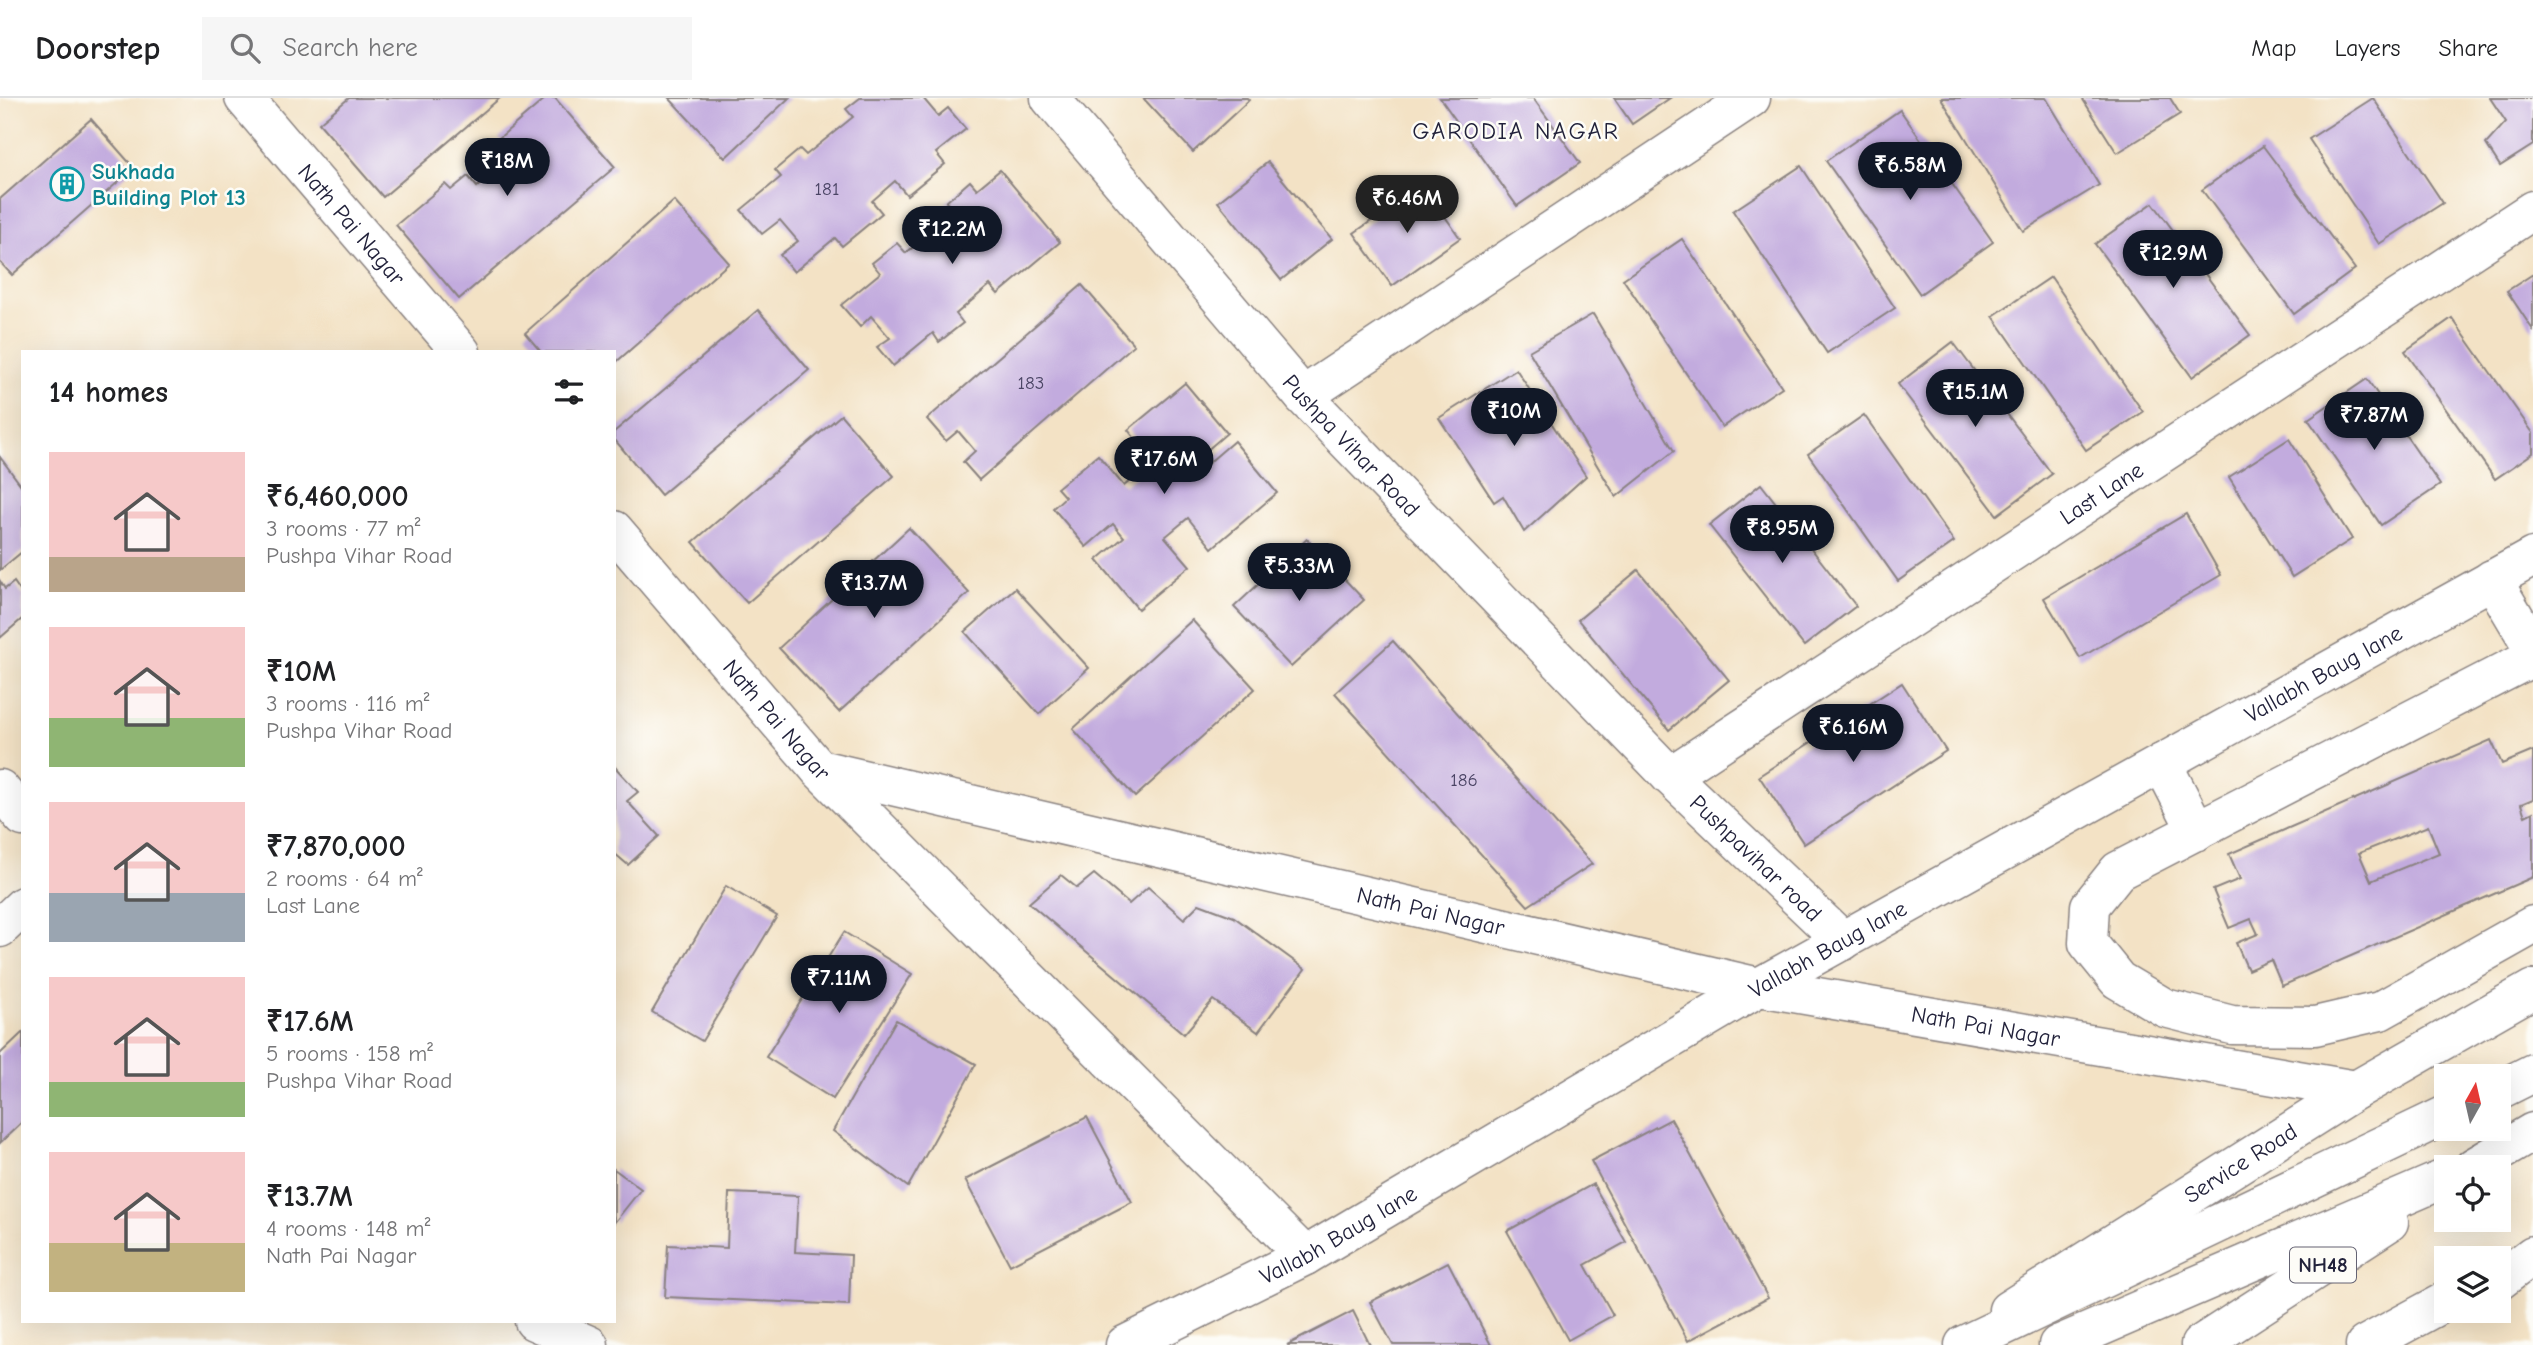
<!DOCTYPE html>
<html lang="en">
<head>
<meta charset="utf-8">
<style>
	body { margin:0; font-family:"Comic Neue",sans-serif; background:#f6f6f6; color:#202124; height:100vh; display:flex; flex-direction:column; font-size:26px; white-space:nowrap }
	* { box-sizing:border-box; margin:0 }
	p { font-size:23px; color:#757577 }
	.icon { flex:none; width:38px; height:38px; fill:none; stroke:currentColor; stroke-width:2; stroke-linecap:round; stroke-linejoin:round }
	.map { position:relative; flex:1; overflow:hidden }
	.drawer { position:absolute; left:21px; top:252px; width:595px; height:973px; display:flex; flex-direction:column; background:#fff; border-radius:0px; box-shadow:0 7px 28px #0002 }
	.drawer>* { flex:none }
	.needle { width:46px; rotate:8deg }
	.controls { position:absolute; left:2434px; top:966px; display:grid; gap:14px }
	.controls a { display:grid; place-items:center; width:77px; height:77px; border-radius:0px; background:#fff; box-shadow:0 7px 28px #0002; font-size:35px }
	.price { position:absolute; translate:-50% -60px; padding:0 16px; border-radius:24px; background:#111827; color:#fff; font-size:23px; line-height:46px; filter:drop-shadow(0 2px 4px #0008) }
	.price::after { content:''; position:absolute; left:50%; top:42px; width:21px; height:16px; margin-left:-10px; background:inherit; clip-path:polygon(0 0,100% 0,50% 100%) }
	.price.current { background:#222; color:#fff }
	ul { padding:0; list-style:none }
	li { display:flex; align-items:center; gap:21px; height:175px; padding:0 28px }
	li span { display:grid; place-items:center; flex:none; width:196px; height:140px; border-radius:0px; color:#555 }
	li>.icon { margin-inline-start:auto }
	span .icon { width:84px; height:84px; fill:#fffc; stroke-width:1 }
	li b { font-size:30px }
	h2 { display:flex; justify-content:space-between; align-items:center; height:84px; padding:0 28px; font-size:30px }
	header { display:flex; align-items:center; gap:42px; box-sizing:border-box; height:98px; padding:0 35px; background:#fff; border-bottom:2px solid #e0e0e0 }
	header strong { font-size:33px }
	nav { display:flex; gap:38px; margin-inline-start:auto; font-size:24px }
	.search { width:490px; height:63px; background:#f6f6f6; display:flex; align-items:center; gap:18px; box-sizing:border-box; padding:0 24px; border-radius:0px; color:#757577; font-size:26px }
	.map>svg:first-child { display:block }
	.building { fill:#c2abde; fill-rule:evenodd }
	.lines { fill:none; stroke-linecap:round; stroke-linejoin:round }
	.street-casing { stroke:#8a8280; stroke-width:41 }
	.secondary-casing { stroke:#8a8280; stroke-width:41 }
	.highway-casing { stroke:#8a8280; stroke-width:41 }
	.street { stroke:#fff; stroke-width:38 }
	.secondary { stroke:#fff; stroke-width:38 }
	.highway { stroke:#fff; stroke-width:38 }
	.labels { text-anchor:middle; stroke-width:5; stroke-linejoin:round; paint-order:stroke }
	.number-label { font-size:19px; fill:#4a4464 }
	.shield { fill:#fdfcf7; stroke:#646373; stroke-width:2 }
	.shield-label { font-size:21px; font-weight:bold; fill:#22223b }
	.culture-label { font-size:23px; font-weight:bold; fill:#0d838f; stroke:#fdfcf7; text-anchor:start }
	.street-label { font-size:23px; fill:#22223b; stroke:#fdfcf7 }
	.neighbourhood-label { font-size:24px; letter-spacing:2px; fill:#22223b; stroke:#fdfcf7 }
</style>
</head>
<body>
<header>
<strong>Doorstep</strong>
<div class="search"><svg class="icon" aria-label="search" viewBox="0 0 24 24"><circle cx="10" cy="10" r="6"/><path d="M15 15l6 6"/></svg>Search here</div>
<nav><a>Map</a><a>Layers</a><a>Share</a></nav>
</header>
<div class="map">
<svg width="2533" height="1247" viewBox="0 0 2533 1247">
	<rect width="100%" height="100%" fill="#fdfcf7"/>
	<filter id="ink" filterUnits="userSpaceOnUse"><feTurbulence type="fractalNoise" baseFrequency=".0143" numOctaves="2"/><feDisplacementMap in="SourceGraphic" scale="14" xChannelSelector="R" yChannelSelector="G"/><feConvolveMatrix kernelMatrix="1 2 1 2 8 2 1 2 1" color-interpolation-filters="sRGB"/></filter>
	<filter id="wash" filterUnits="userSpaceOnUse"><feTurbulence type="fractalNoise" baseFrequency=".00686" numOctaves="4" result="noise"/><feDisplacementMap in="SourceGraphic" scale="28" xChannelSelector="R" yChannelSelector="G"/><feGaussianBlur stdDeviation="1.57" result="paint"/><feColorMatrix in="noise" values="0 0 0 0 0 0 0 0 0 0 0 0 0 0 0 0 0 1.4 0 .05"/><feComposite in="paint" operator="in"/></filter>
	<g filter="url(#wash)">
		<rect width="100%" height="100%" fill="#f3e2c5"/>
		<g id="blocks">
			<g class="building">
				<polygon points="349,0 500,0 383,99 319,25"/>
				<polygon points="546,0 555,0 615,69 459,201 396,127 445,86 451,92 468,78 477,89 496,74 486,63 505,47 499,40"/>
				<polygon points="669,0 789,0 725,60"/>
				<polygon points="860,0 923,0 938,18 948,10 966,31 936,55 945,66 907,97 895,83 872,103 882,115 842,148 835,140 794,174 780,157 798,143 780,122 762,136 741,112 781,79 775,72 800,51 806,57 853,19 846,11"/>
				<polygon points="1143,0 1247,0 1249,2 1193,54"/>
				<polygon points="1440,0 1533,0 1580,65 1517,108"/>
				<polygon points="1614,0 1670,0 1632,26"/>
				<polygon points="1941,0 2046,0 2099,87 2023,133"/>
				<polygon points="2082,0 2170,0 2180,16 2117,55"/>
				<polygon points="2373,0 2443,105 2379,146 2309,41"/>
				<polygon points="2490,0 2533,0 2533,47 2500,68 2486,46 2506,24"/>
				<polygon points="1900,12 1993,144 1920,196 1826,63"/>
				<polygon points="91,21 134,70 12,177 0,164 0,101"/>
				<polygon points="2263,48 2355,171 2294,216 2202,92"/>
				<polygon points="1268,64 1332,141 1281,182 1218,104"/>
				<polygon points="1801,68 1895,210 1827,255 1733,113"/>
				<polygon points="1000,72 1060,144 998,196 990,187 956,216 963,225 939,244 933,235 893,268 877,249 890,240 871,218 860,229 841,207 880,175 872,165 897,145 906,155 955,114 946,104 970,83 977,91"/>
				<polygon points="1423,87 1460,140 1392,188 1354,135"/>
				<polygon points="674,103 729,165 614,266 614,254 541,254 525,235"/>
				<polygon points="2153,105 2250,237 2192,279 2095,146"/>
				<polygon points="1682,141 1782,289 1722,329 1623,181"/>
				<polygon points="2533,176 2533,232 2507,193"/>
				<polygon points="2051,179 2143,314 2086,352 1993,218"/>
				<polygon points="1082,187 1134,247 979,382 963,364 975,353 958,333 946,343 927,321"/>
				<polygon points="758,212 809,272 661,397 614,341 614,334"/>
				<polygon points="1593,216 1674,353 1616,399 1529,253"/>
				<polygon points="2452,220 2533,335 2533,355 2495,381 2405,253"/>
				<polygon points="1953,244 2052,376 1997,417 1898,286"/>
				<polygon points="1516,271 1586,378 1524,434 1503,398 1494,404 1439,320"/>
				<polygon points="2367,281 2440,387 2381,427 2308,321"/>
				<polygon points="1185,285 1227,335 1198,360 1205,368 1234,343 1277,395 1212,450 1188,420 1165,439 1190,468 1138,511 1097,462 1124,439 1113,426 1086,449 1053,410 1065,399 1057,390 1098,357 1124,388 1153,363 1128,332"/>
				<polygon points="841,317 894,378 747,505 693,444"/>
				<polygon points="1864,317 1954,444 1898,483 1808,356"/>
				<polygon points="2289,341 2352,441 2292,479 2229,379"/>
				<polygon points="0,359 23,390 23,453 0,472"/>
				<polygon points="1761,386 1856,508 1804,548 1709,427"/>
				<polygon points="2186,416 2221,477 2080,560 2044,500"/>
				<polygon points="909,430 969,495 839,614 779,550"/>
				<polygon points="1307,441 1364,502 1291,569 1234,509"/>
				<polygon points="1638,472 1729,582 1669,632 1578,522"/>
				<polygon points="0,483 5,491 14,484 23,497 23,520 0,540"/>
				<polygon points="1015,490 1089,570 1039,616 965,534"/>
				<polygon points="1192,522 1255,591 1135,699 1073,631"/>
				<polygon points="1393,543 1592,766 1528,808 1335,595"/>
				<polygon points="1902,585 1946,653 1804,746 1759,678"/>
				<path d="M2491 642 2502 666 2533 653V701L2521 706 2525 718 2533 714V779L2282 888 2271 862 2248 872 2236 845 2258 836 2251 821 2229 830 2213 792 2240 781 2229 756ZM2428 728 2439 755 2371 783 2359 755Z"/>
				<polygon points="614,668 638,694 627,703 659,738 628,767 614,755"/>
				<polygon points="1094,776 1129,806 1148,789 1184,821 1199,806 1234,819 1305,871 1258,934 1213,902 1184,936 1029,805 1061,777 1077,790"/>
				<polygon points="726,788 777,818 702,943 652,914"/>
				<polygon points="844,834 912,876 833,1001 766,959"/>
				<polygon points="896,922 976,966 908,1089 833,1033"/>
				<polygon points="23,934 23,1023 0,1045 0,956"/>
				<polygon points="1087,1019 1132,1104 1010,1167 965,1082"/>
				<polygon points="1671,1021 1768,1200 1688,1243 1591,1063"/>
				<polygon points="614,1071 641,1091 614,1125"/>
				<polygon points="1593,1086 1626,1144 1585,1167 1613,1217 1568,1242 1507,1133"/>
				<polygon points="729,1095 798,1098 795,1154 851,1157 849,1207 665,1199 668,1147 727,1150"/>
				<polygon points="1448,1164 1491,1247 1393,1247 1370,1204"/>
				<polygon points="1353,1213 1370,1247 1287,1247"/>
			</g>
		</g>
	</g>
	<g filter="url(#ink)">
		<use href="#blocks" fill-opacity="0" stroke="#8a8280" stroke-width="2"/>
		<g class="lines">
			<defs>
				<g id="street">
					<path id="s1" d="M1050 0 1303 298 1670 678 1843 843"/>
					<polyline points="1303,298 1751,0"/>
					<polyline points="2492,481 2533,550"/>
					<polyline points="2533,559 2118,773 2090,808 2088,845 2118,882 2165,910 2232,927 2315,928 2380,913 2533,827"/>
					<polyline points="2162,665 2197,733"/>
					<path id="s2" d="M819 671 1759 889 2356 992"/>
					<path id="s3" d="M1670 678 2533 112"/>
					<polyline points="0,691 23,719"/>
					<polyline points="0,830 23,808"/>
					<polyline points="534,1223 589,1247"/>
				</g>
				<g id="secondary">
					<path id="s4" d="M244 0 461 254"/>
					<path id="s5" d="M614 432 819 671 1305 1158"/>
					<path id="s6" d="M2008 1212 2356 992 2533 891"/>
					<path id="s7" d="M1125 1247 1305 1158 1759 889 2533 459"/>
				</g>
				<g id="highway">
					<polyline points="2499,992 2533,975"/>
					<polyline points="2474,1069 2533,1034"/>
					<polyline points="2499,1183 2533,1157"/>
					<polyline points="1964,1247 2446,1017"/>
					<polyline points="2058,1247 2446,1080"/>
					<polyline points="2200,1247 2389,1124"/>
					<polyline points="2365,1247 2446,1203"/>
				</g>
			</defs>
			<use href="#street" class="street-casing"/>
			<use href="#secondary" class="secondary-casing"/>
			<use href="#highway" class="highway-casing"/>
			<use href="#street" class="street"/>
			<use href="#secondary" class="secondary"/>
			<use href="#highway" class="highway"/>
		</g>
	</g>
	<defs>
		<symbol id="building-ring" viewBox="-11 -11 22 22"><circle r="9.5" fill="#fdfcf7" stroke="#0f9aa8" stroke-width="1.5"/><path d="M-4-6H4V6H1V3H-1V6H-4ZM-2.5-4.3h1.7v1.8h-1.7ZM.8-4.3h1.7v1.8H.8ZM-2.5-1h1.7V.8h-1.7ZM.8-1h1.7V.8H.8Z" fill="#0f9aa8"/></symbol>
	</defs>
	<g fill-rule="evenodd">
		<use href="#building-ring" x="48" y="67" width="38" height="38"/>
	</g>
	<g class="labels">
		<g class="number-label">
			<text x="827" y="97">181</text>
			<text x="1031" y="291">183</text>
			<text x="1464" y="688">186</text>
		</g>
		<rect class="shield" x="2290" y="1149.5" width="66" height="35" rx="5"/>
		<g class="shield-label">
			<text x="2323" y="1174">NH48</text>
		</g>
		<g class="culture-label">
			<text x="92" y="81">Sukhada<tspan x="92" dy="26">Building Plot 13</tspan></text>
		</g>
		<g class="street-label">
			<text dy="8" stroke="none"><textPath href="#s4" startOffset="166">Nath Pai Nagar</textPath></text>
			<text dy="8" stroke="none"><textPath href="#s1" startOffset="460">Pushpa Vihar Road</textPath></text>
			<text dy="8" stroke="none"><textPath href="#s3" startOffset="516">Last Lane</textPath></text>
			<text dy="8" stroke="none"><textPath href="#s7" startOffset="1374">Vallabh Baug lane</textPath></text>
			<text dy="8" stroke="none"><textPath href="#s5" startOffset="250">Nath Pai Nagar</textPath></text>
			<text dy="8" stroke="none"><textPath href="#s1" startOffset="1038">Pushpavihar road</textPath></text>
			<text dy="8" stroke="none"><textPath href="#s2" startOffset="628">Nath Pai Nagar</textPath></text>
			<text dy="8" stroke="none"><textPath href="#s7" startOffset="807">Vallabh Baug lane</textPath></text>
			<text dy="8" stroke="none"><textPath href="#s2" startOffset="1195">Nath Pai Nagar</textPath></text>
			<text dy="8" stroke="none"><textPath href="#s6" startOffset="275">Service Road</textPath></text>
			<text dy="8" stroke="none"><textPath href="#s7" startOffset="240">Vallabh Baug lane</textPath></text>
		</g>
		<g class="neighbourhood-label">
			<text x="1516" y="41">GARODIA NAGAR</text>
		</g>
	</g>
</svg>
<div class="controls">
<a><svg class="needle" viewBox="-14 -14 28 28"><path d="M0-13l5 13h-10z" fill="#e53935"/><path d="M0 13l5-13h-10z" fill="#757577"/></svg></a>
<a><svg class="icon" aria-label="locate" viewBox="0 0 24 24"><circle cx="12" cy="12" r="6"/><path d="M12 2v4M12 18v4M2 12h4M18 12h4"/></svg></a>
<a><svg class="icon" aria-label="layers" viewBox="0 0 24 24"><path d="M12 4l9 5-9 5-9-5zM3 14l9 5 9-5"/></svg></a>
</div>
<b class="price" style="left:507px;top:100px">₹18M</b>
<b class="price" style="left:1910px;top:104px">₹6.58M</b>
<b class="price current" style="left:1407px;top:137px">₹6.46M</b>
<b class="price" style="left:952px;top:168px">₹12.2M</b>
<b class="price" style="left:2173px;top:192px">₹12.9M</b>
<b class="price" style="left:1975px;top:331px">₹15.1M</b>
<b class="price" style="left:1514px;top:350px">₹10M</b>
<b class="price" style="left:2374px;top:354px">₹7.87M</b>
<b class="price" style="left:1164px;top:398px">₹17.6M</b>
<b class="price" style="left:1782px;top:467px">₹8.95M</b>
<b class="price" style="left:1299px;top:505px">₹5.33M</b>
<b class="price" style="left:874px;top:522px">₹13.7M</b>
<b class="price" style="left:1853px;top:666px">₹6.16M</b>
<b class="price" style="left:839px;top:917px">₹7.11M</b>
<section class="drawer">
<h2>14 homes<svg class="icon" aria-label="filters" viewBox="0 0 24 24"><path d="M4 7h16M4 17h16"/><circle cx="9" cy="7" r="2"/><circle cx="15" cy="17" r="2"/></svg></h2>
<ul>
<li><span style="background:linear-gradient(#f6c9c9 75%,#b9a48a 0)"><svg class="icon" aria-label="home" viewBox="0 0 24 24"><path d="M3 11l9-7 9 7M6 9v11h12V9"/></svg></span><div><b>₹6,460,000</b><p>3 rooms · 77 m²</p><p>Pushpa Vihar Road</p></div></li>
<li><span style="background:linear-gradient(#f6c9c9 65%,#8fb573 0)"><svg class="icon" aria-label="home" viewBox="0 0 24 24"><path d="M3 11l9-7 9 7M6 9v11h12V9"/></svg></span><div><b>₹10M</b><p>3 rooms · 116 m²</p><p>Pushpa Vihar Road</p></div></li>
<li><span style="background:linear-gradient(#f6c9c9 65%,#9aa5b1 0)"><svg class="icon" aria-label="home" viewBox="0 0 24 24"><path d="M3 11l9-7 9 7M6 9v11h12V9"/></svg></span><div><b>₹7,870,000</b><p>2 rooms · 64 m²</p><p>Last Lane</p></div></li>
<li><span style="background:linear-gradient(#f6c9c9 75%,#8fb573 0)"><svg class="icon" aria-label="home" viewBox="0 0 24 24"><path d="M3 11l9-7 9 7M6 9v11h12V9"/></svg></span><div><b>₹17.6M</b><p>5 rooms · 158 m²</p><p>Pushpa Vihar Road</p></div></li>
<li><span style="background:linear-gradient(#f6c9c9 65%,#c2b280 0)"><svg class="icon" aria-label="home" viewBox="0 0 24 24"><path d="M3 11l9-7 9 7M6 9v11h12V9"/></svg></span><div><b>₹13.7M</b><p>4 rooms · 148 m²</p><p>Nath Pai Nagar</p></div></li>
</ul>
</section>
</div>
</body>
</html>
